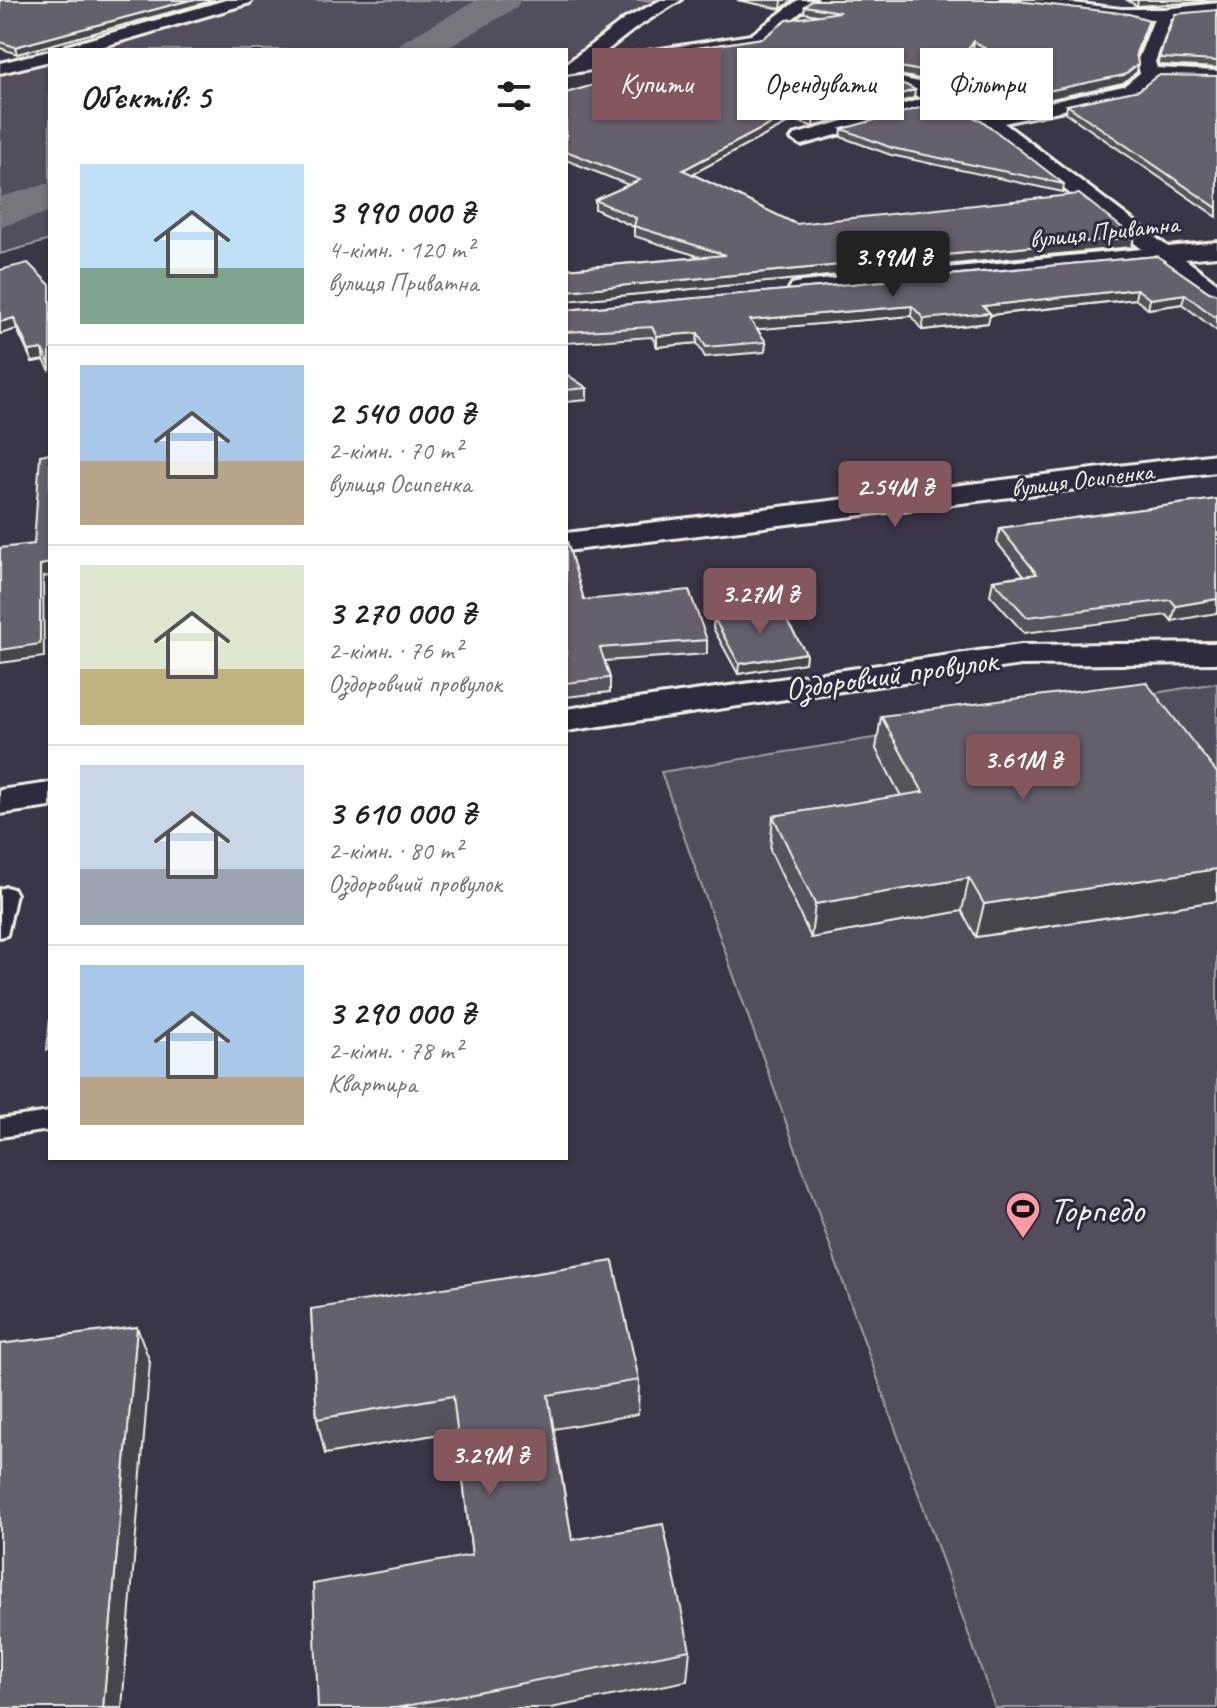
<!DOCTYPE html>
<html lang="uk">
<head>
<meta charset="utf-8">
<style>
	body { margin:0; font-family:Caveat,sans-serif; background:#f6f6f6; color:#202124; height:100vh; display:flex; flex-direction:column; font-size:30px; white-space:nowrap }
	* { box-sizing:border-box; margin:0 }
	p { font-size:26px; color:#757577 }
	.icon { flex:none; width:44px; height:44px; fill:none; stroke:currentColor; stroke-width:2; stroke-linecap:round; stroke-linejoin:round }
	.map { position:relative; flex:1; overflow:hidden }
	.drawer { position:absolute; left:48px; top:48px; width:520px; height:1112px; display:flex; flex-direction:column; background:#fff; border-radius:0px; box-shadow:0 2px 6px #0004 }
	.drawer>* { flex:none }
	.banner { position:absolute; left:592px; top:48px; width:504px; height:72px; display:flex; gap:16px }
	.price { position:absolute; translate:-50% -68px; padding:0 18px; border-radius:8px; background:#84575d; color:#fff; font-size:26px; line-height:52px; filter:drop-shadow(0 2px 4px #0008) }
	.price::after { content:''; position:absolute; left:50%; top:48px; width:24px; height:18px; margin-left:-12px; background:inherit; clip-path:polygon(0 0,100% 0,50% 100%) }
	.price.selected { background:#222; color:#fff }
	ul { padding:0; list-style:none }
	li { display:flex; align-items:center; gap:24px; height:200px; padding:0 32px }
	li+li { border-top:2px solid #e0e0e0 }
	li span { display:grid; place-items:center; flex:none; width:224px; height:160px; border-radius:0px; color:#555 }
	li>.icon { margin-inline-start:auto }
	span .icon { width:96px; height:96px; fill:#fffc; stroke-width:1 }
	li b { font-size:34px }
	h2 { display:flex; justify-content:space-between; align-items:center; height:96px; padding:0 32px; font-size:34px }
	.pill { padding:0 28px; border-radius:0px; background:#fff; box-shadow:0 2px 6px #0004; font-size:28px; line-height:72px }
	.pill.selected { background:#84575d; color:#fff }
	.map>svg:first-child { display:block }
	.green { fill:#534e5c; stroke:#a4a0a2; stroke-width:2 }
	.lines { fill:none; stroke-linecap:round; stroke-linejoin:round }
	.river { fill:#78747b; fill-rule:evenodd }
	.lane-casing { stroke:#f4f1e8; stroke-width:6 }
	.street-casing { stroke:#f4f1e8; stroke-width:6 }
	.lane { fill:#2f2a3d; fill-rule:evenodd }
	.street { fill:#2f2a3d; fill-rule:evenodd }
	.wall { fill:#57535d; stroke:#f4f1e8; stroke-width:2 }
	.shaded-wall { fill:#47444c; stroke:#f4f1e8; stroke-width:2 }
	.building { fill:#65616c; stroke:#f4f1e8; stroke-width:2 }
	.labels { text-anchor:middle; stroke-width:6; stroke-linejoin:round; paint-order:stroke }
	.far-street-label { font-size:26px; fill:#f4f1e8; stroke:#2f2a3d }
	.street-label { font-size:32px; fill:#f4f1e8; stroke:#2f2a3d }
	.near-poi-label { font-size:38px; fill:#f4f1e8; stroke:#2f2a3d; text-anchor:start }
</style>
</head>
<body>
<div class="map">
<svg width="1217" height="1708" viewBox="0 0 1217 1708">
	<rect width="100%" height="100%" fill="#3b3647"/>
	<filter id="ink" filterUnits="userSpaceOnUse"><feTurbulence type="fractalNoise" baseFrequency=".0125" numOctaves="2"/><feDisplacementMap in="SourceGraphic" scale="16" xChannelSelector="R" yChannelSelector="G"/><feConvolveMatrix kernelMatrix="1 2 1 2 8 2 1 2 1" color-interpolation-filters="sRGB"/></filter>
	<g filter="url(#ink)">
		<g class="green">
			<polygon points="256,0 660,0 620,23 566,62 566,50 93,50"/>
			<polygon points="50,62 50,240 0,254 0,73"/>
			<polygon points="1217,683 1217,1708 995,1708 661,772"/>
		</g>
		<g class="lines">
			<g class="river">
				<polygon points="477,0 521,0 516,8 444,50 397,50 402,42"/>
				<polygon points="50,183 50,212 0,227 0,197"/>
			</g>
			<defs>
				<g id="lane">
					<polygon points="6,887 13,889 16,894 7,935 0,937 0,889"/>
					<polygon points="50,1112 50,1130 0,1137 0,1119"/>
				</g>
				<g id="street">
					<polygon points="226,0 252,0 250,3 91,50 63,50 66,46"/>
					<polygon points="661,0 681,0 637,27 596,59 751,35 798,0 816,0 762,43 566,74 566,64 625,19"/>
					<polygon points="1001,0 1048,0 1121,9 1164,9 1217,3 1217,13 1171,18 1155,62 1157,68 1217,71 1217,81 1155,79 1137,94 1004,123 1168,247 1217,242 1217,256 1185,259 1217,283 1217,302 1208,300 1158,262 801,296 792,294 789,289 792,284 801,282 1142,249 981,125 933,108 801,145 791,139 794,135 922,99 906,90 821,71 818,67 821,63 827,62 919,82 932,87 941,98 989,115 1124,86 1140,73 1137,62 1154,19 1121,19 1009,5"/>
					<polygon points="50,51 50,61 0,73 0,63"/>
					<polygon points="1217,454 1217,472 566,551 566,533"/>
					<polygon points="1217,643 1217,663 1021,665 566,731 566,709 1021,645"/>
					<polygon points="50,783 50,807 0,814 0,790"/>
				</g>
			</defs>
			<use href="#lane" class="lane-casing"/>
			<use href="#street" class="street-casing"/>
			<use href="#lane" class="lane"/>
			<use href="#street" class="street"/>
		</g>
		<g class="wall">
			<polygon points="0,0 215,0 17,54 0,48"/>
			<polygon points="737,0 793,0 781,9"/>
			<polygon points="1127,0 1217,0 1137,6"/>
			<polygon points="805,6 1149,20 1147,28 1136,55 1138,64 1137,72 1123,83 1047,100 973,48 940,92 933,84 920,79 820,60 818,63 821,66 914,98 813,127 794,120 692,174 796,224 1134,237 1132,247 566,301 566,269 701,257 634,236 634,227 595,209 595,200 629,185 566,160 566,93 675,62 671,60 671,52 763,38 817,15 804,13"/>
			<polygon points="1217,10 1217,68 1159,65 1158,62 1160,55"/>
			<polygon points="1217,76 1217,217 1066,113 1067,105"/>
			<polygon points="842,129 1064,184 1063,192 891,155 841,137"/>
			<polygon points="1157,256 1209,292 1217,294 1217,331 1182,304 1148,309 1135,299 990,315 988,323 922,330 911,316 757,329 766,342 765,352 705,357 697,343 657,347 652,337 566,343 566,310"/>
			<polygon points="50,285 50,371 44,360 32,362 17,329 0,334"/>
			<polygon points="566,374 587,388 587,400 566,402"/>
			<polygon points="1217,499 1172,621 1167,615 1024,633 990,595 993,580 1024,575 997,543 1000,528"/>
			<polygon points="566,540 584,600 707,640 707,654 605,661 610,678 610,692 566,697"/>
			<polygon points="714,618 806,653 805,663 738,674 713,628"/>
			<polygon points="881,716 1217,773 1217,901 976,937 962,911 811,938 770,850 773,816 901,796 876,749"/>
			<polygon points="311,1309 639,1380 638,1414 554,1429 572,1540 690,1650 687,1681 551,1708 318,1708 472,1555 457,1431 325,1454 317,1419"/>
		</g>
		<g class="shaded-wall">
			<polygon points="190,0 215,0 17,54 15,47"/>
			<polygon points="783,0 793,0 781,9 782,1"/>
			<polygon points="1138,0 1217,0 1217,1 1137,6"/>
			<polygon points="1149,20 1147,28 1134,61 1136,53"/>
			<polygon points="974,41 973,48 940,92 941,84"/>
			<polygon points="1138,64 1137,72 1123,83 1047,100 1048,91"/>
			<polygon points="915,90 914,98 813,127 814,118"/>
			<polygon points="795,111 794,120 683,179 683,170"/>
			<polygon points="1134,237 1132,247 566,301 566,291"/>
			<polygon points="1137,289 1135,299 990,315 988,323 922,330 924,319 983,306"/>
			<polygon points="1185,294 1182,304 1148,309 1150,299"/>
			<polygon points="912,306 911,316 749,330 750,320"/>
			<polygon points="14,318 17,329 0,334 0,322"/>
			<polygon points="698,333 697,343 657,347 657,336"/>
			<polygon points="42,349 44,360 32,362 29,351"/>
			<polygon points="50,563 50,576 43,577 44,657 0,663 0,650 40,565"/>
			<polygon points="1217,599 1217,613 1172,621 1176,606"/>
			<polygon points="806,653 805,663 738,674 739,664"/>
			<polygon points="1217,869 1217,901 976,937 984,904"/>
			<polygon points="969,878 962,911 811,938 815,904"/>
			<polygon points="137,1327 150,1362 122,1708 103,1708"/>
		</g>
		<g class="building">
			<polygon points="0,0 190,0 15,47 0,42"/>
			<polygon points="812,0 1009,0 1129,14 1149,20 1136,53 1138,64 1124,75 1048,91 974,41 941,84 934,76 921,71 821,52 816,59 821,66 906,85 915,90 814,118 795,111 683,170 796,224 1079,194 1134,237 566,291 566,269 726,255 634,226 636,218 595,200 640,180 566,151 566,93 687,58 671,52 763,38 787,20 840,12 805,6"/>
			<polygon points="1217,10 1217,61 1161,58 1160,55 1175,14"/>
			<polygon points="1158,75 1217,76 1217,208 1067,105 1139,90"/>
			<polygon points="934,104 981,120 1064,184 892,148 842,129"/>
			<polygon points="1157,256 1209,292 1217,294 1217,319 1185,294 1150,299 1137,289 983,306 990,313 924,319 912,306 750,320 766,342 706,347 698,333 657,336 652,327 566,332 566,310"/>
			<polygon points="28,263 50,285 50,365 42,349 29,351 14,318 0,322 0,270"/>
			<polygon points="566,374 587,388 566,390"/>
			<polygon points="50,453 50,563 40,565 40,644 0,650 0,548 34,544 40,455"/>
			<polygon points="1217,499 1217,599 1176,606 1171,600 1027,617 993,580 1037,574 1000,528"/>
			<polygon points="566,540 567,541 584,600 689,590 707,640 600,648 610,678 566,683"/>
			<polygon points="779,608 806,653 739,664 714,618"/>
			<polygon points="1146,682 1217,773 1217,869 984,904 969,878 815,904 773,816 923,792 881,716"/>
			<polygon points="50,1018 50,1049 47,1050"/>
			<polygon points="613,1261 639,1380 548,1395 572,1540 663,1524 690,1650 396,1708 318,1708 313,1584 472,1555 453,1396 317,1419 311,1309"/>
			<polygon points="137,1327 103,1708 0,1708 0,1344"/>
		</g>
	</g>
	<defs>
		<symbol id="stadium-pin" viewBox="-11 -11 22 30"><path d="M0 17L-7.5 6A9.5 9.5 0 1 1 7.5 6Z" fill="#ff9aa2" stroke="#2f2a3d"/><path d="M0-5a6.5 5 0 1 0 0 10a6.5 5 0 1 0 0-10ZM-3.5-1.8h7v3.6h-7Z" fill="#111"/></symbol>
	</defs>
	<g fill-rule="evenodd">
		<use href="#stadium-pin" x="1003" y="1189" width="40" height="54"/>
	</g>
	<g class="labels">
		<g class="far-street-label">
			<text transform="translate(1104 231) rotate(-6)" y="9">вулиця Приватна</text>
			<text transform="translate(1082 479) rotate(-7)" y="9">вулиця Осипенка</text>
		</g>
		<g class="street-label">
			<text transform="translate(891 674) rotate(-8)" y="11">Оздоровчий провулок</text>
		</g>
		<g class="near-poi-label">
			<text x="1049" y="1222">Торпедо</text>
		</g>
	</g>
</svg>
<b class="price selected" style="left:893px;top:299px">3.99M ₴</b>
<b class="price" style="left:895px;top:529px">2.54M ₴</b>
<b class="price" style="left:760px;top:636px">3.27M ₴</b>
<b class="price" style="left:1023px;top:802px">3.61M ₴</b>
<b class="price" style="left:490px;top:1497px">3.29M ₴</b>
<div class="banner">
<a class="pill selected">Купити</a>
<a class="pill">Орендувати</a>
<a class="pill">Фільтри</a>
</div>
<section class="drawer">
<h2>Об’єктів: 5<svg class="icon" aria-label="filters" viewBox="0 0 24 24"><path d="M4 7h16M4 17h16"/><circle cx="9" cy="7" r="2"/><circle cx="15" cy="17" r="2"/></svg></h2>
<ul>
<li><span style="background:linear-gradient(#bfe0f5 65%,#7fa58c 0)"><svg class="icon" aria-label="home" viewBox="0 0 24 24"><path d="M3 11l9-7 9 7M6 9v11h12V9"/></svg></span><div><b>3 990 000 ₴</b><p>4-кімн. · 120 m²</p><p>вулиця Приватна</p></div></li>
<li><span style="background:linear-gradient(#a9c7e8 60%,#b9a48a 0)"><svg class="icon" aria-label="home" viewBox="0 0 24 24"><path d="M3 11l9-7 9 7M6 9v11h12V9"/></svg></span><div><b>2 540 000 ₴</b><p>2-кімн. · 70 m²</p><p>вулиця Осипенка</p></div></li>
<li><span style="background:linear-gradient(#dfe7d0 65%,#c2b280 0)"><svg class="icon" aria-label="home" viewBox="0 0 24 24"><path d="M3 11l9-7 9 7M6 9v11h12V9"/></svg></span><div><b>3 270 000 ₴</b><p>2-кімн. · 76 m²</p><p>Оздоровчий провулок</p></div></li>
<li><span style="background:linear-gradient(#c9d6e8 65%,#9aa5b1 0)"><svg class="icon" aria-label="home" viewBox="0 0 24 24"><path d="M3 11l9-7 9 7M6 9v11h12V9"/></svg></span><div><b>3 610 000 ₴</b><p>2-кімн. · 80 m²</p><p>Оздоровчий провулок</p></div></li>
<li><span style="background:linear-gradient(#a9c7e8 70%,#b9a48a 0)"><svg class="icon" aria-label="home" viewBox="0 0 24 24"><path d="M3 11l9-7 9 7M6 9v11h12V9"/></svg></span><div><b>3 290 000 ₴</b><p>2-кімн. · 78 m²</p><p>Квартира</p></div></li>
</ul>
</section>
</div>
</body>
</html>
